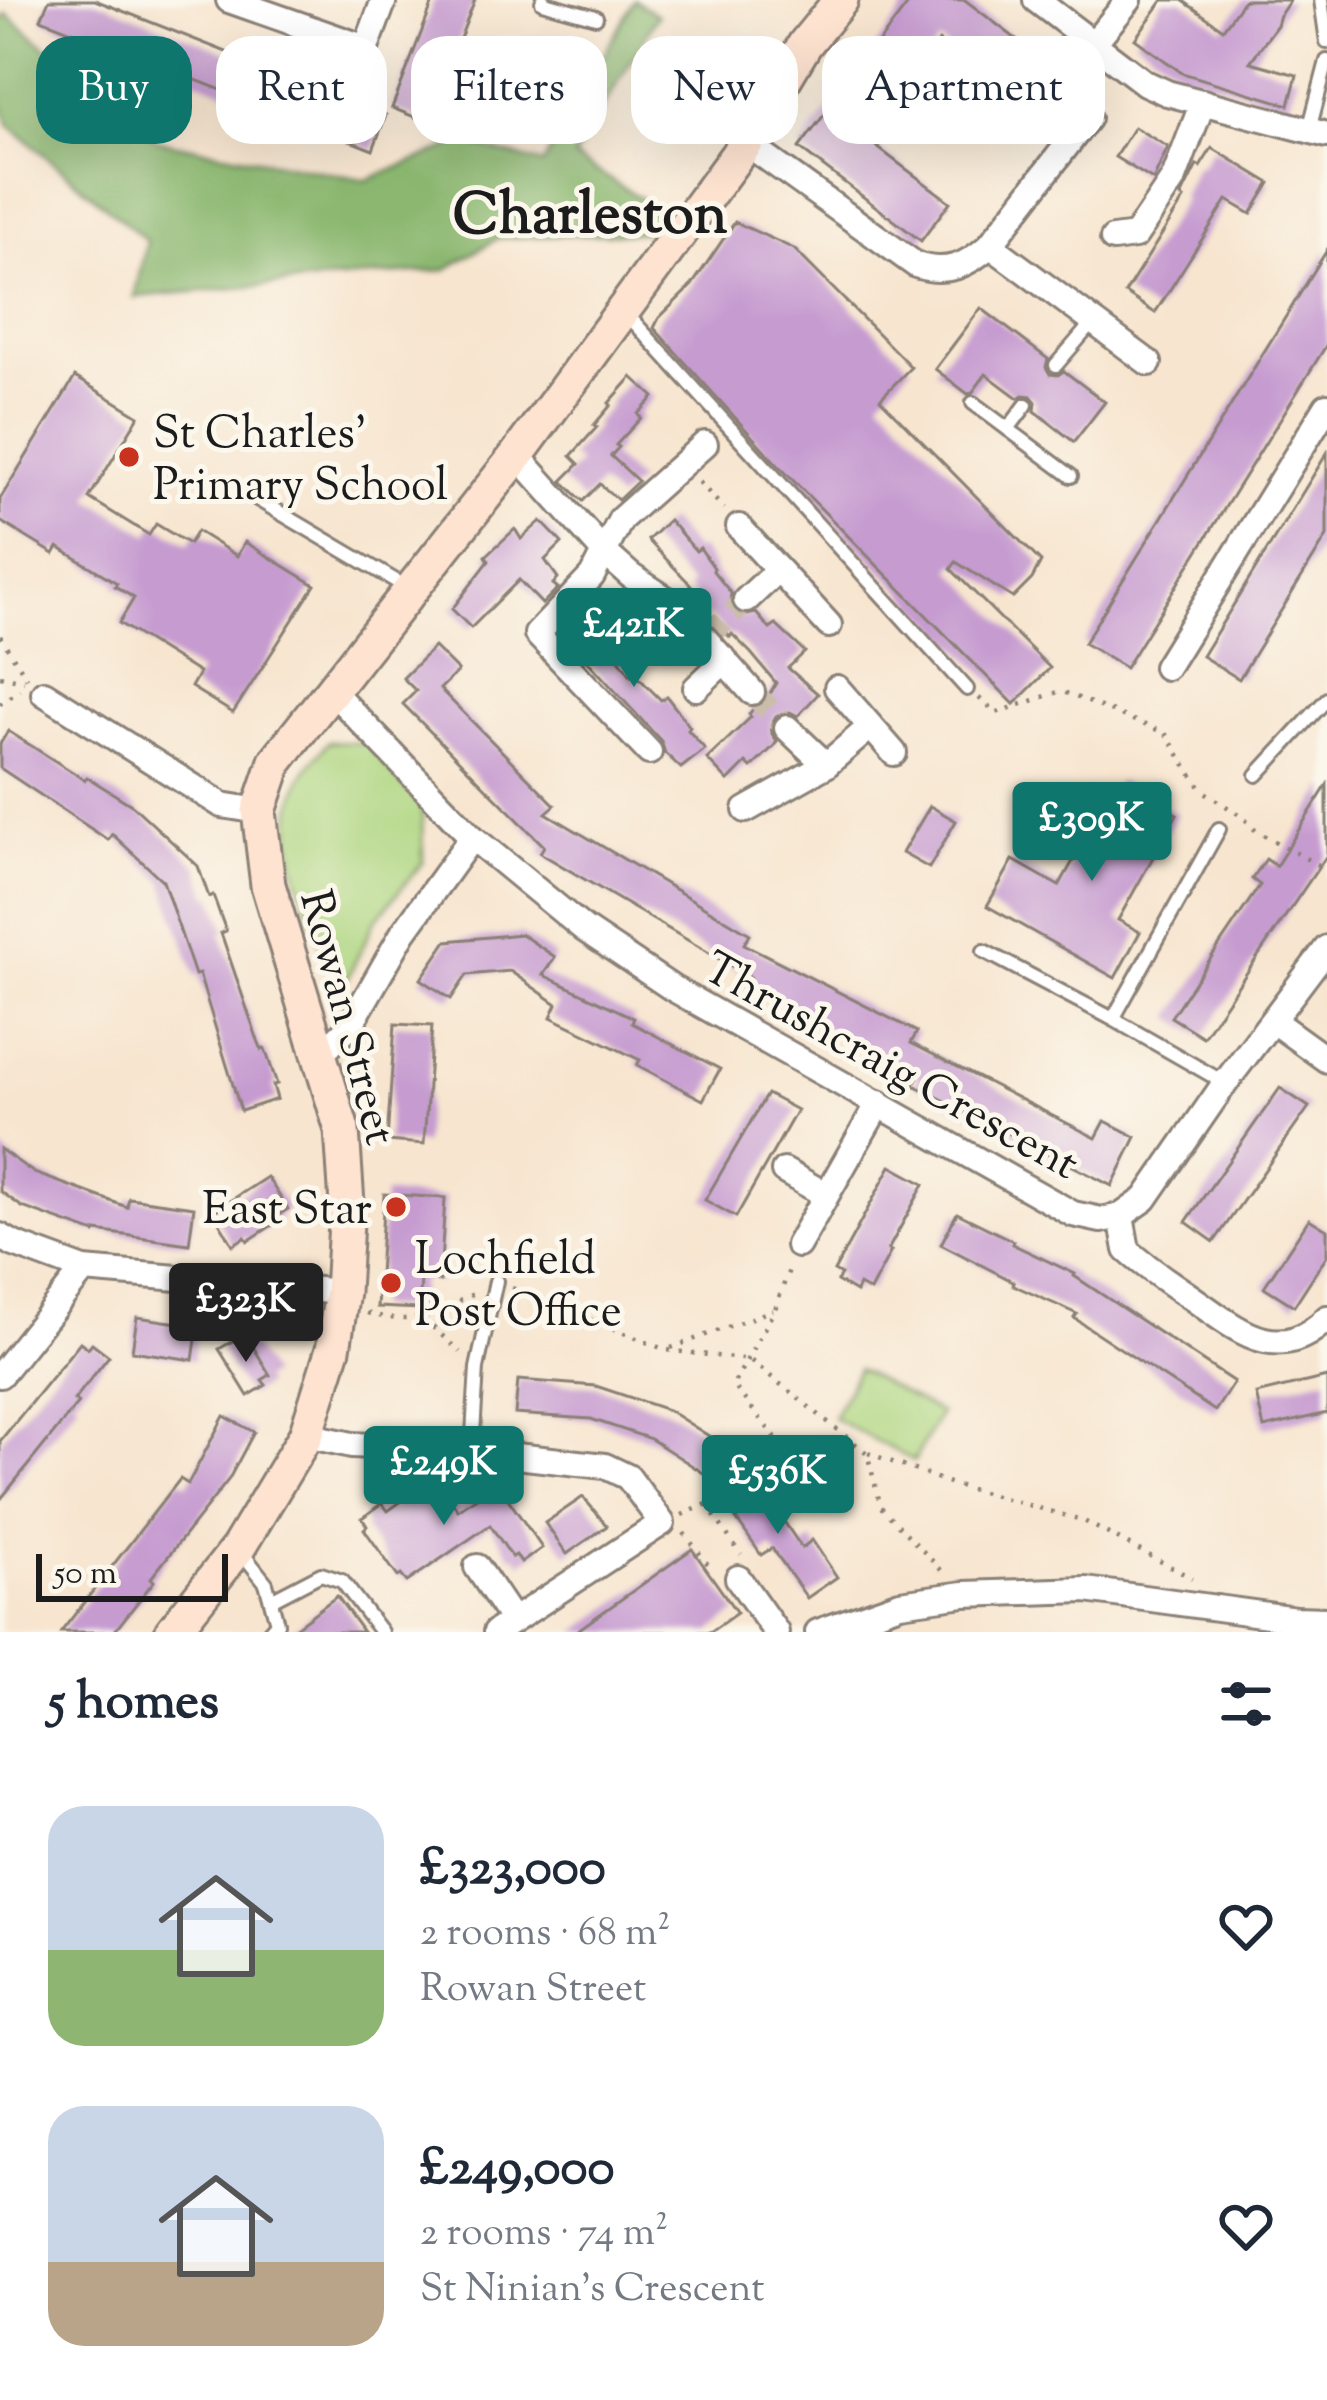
<!DOCTYPE html>
<html lang="en">
<head>
<meta charset="utf-8">
<style>
	body { margin:0; font-family:"Sorts Mill Goudy",serif; background:#f2f2f3; color:#1f2937; height:100vh; display:flex; flex-direction:column; font-size:45px; white-space:nowrap }
	* { box-sizing:border-box; margin:0 }
	p { font-size:39px; color:#747a83 }
	.icon { flex:none; width:66px; height:66px; fill:none; stroke:currentColor; stroke-width:2; stroke-linecap:round; stroke-linejoin:round }
	.map { position:relative; height:1632px; overflow:hidden }
	.panel { display:flex; flex-direction:column; background:#fff; flex:1 }
	.panel>* { flex:none }
	.top-card { position:absolute; left:36px; top:36px; width:1257px; height:108px; display:flex; gap:24px }
	.scale { position:absolute; left:36px; bottom:30px; width:192px; box-sizing:border-box; padding-left:12px; border:6px solid #1c1c1c; border-top:0; font-size:33px; line-height:42px; white-space:nowrap; color:#1c1c1c; -webkit-text-stroke:9px #fbf7ec; paint-order:stroke }
	.price { position:absolute; translate:-50% -102px; padding:0 27px; border-radius:12px; background:#0f766e; color:#fff; font-size:39px; line-height:78px; filter:drop-shadow(0 3px 6px #0008) }
	.price::after { content:''; position:absolute; left:50%; top:72px; width:36px; height:27px; margin-left:-18px; background:inherit; clip-path:polygon(0 0,100% 0,50% 100%) }
	.price.current { background:#222; color:#fff }
	ul { padding:0; list-style:none }
	li { display:flex; align-items:center; gap:36px; height:300px; padding:0 48px }
	li span { display:grid; place-items:center; flex:none; width:336px; height:240px; border-radius:36px; color:#555 }
	li>.icon { margin-inline-start:auto }
	span .icon { width:144px; height:144px; fill:#fffc; stroke-width:1 }
	li b { font-size:51px }
	h2 { display:flex; justify-content:space-between; align-items:center; height:144px; padding:0 48px; font-size:51px }
	.chip { padding:0 42px; border-radius:36px; background:#fff; box-shadow:0 12px 48px #0002; font-size:42px; line-height:108px }
	.chip.current { background:#0f766e; color:#fff }
	.map>svg:first-child { display:block }
	.green { fill:#afd681; stroke:#66794e; stroke-width:3 }
	.forest { fill:#8bb76f; stroke:#546a46; stroke-width:3 }
	.building { fill:#c69bd0 }
	.lines { fill:none; stroke-linecap:round; stroke-linejoin:round }
	.street-tunnel { stroke:#cbbdab; stroke-width:24; stroke-dasharray:24 12; stroke-linecap:butt }
	.lane-casing { stroke:#8a8076; stroke-width:18 }
	.street-casing { stroke:#8a8076; stroke-width:30 }
	.secondary-casing { stroke:#8a8076; stroke-width:39 }
	.path { stroke:#8a8076; stroke-width:4.5; stroke-dasharray:3 9; stroke-linecap:butt }
	.lane { stroke:#fff; stroke-width:12 }
	.street { stroke:#fff; stroke-width:24 }
	.secondary { stroke:#fee3d1; stroke-width:33 }
	.poi-dot { fill:#c8321e; stroke:#fbf7ec; stroke-width:4.5 }
	.labels { text-anchor:middle; stroke-width:10; stroke-linejoin:round; paint-order:stroke }
	.poi-label { font-size:45px; fill:#1c1c1c; stroke:#fbf7ec; text-anchor:start }
	.street-label { font-size:45px; fill:#1c1c1c; stroke:#fbf7ec }
	.district-label { font-size:57px; font-weight:bold; fill:#1c1c1c; stroke:#fbf7ec }
</style>
</head>
<body>
<div class="map">
<svg width="1327" height="1632" viewBox="0 0 1327 1632">
	<rect width="100%" height="100%" fill="#fbf7ec"/>
	<filter id="ink" filterUnits="userSpaceOnUse"><feTurbulence type="fractalNoise" baseFrequency=".00833" numOctaves="2"/><feDisplacementMap in="SourceGraphic" scale="24" xChannelSelector="R" yChannelSelector="G"/><feConvolveMatrix kernelMatrix="1 2 1 2 8 2 1 2 1" color-interpolation-filters="sRGB"/></filter>
	<filter id="wash" filterUnits="userSpaceOnUse"><feTurbulence type="fractalNoise" baseFrequency=".004" numOctaves="4" result="noise"/><feDisplacementMap in="SourceGraphic" scale="48" xChannelSelector="R" yChannelSelector="G"/><feGaussianBlur stdDeviation="2.7" result="paint"/><feColorMatrix in="noise" values="0 0 0 0 0 0 0 0 0 0 0 0 0 0 0 0 0 1.4 0 .05"/><feComposite in="paint" operator="in"/></filter>
	<g filter="url(#wash)">
		<rect width="100%" height="100%" fill="#f7e5cf"/>
		<g class="green">
			<path d="M328 742 366 743 422 807 423 862 374 922 340 994C318 933 275 852 297 789 302 772 317 756 328 742Z"/>
			<polygon points="858,1369 940,1413 914,1461 833,1418"/>
		</g>
		<polygon class="forest" points="634,0 658,15 574,157 664,213 651,232 498,238 445,270 134,297 147,241 8,124 0,100 0,21 7,14 156,140 367,180 463,142 543,164"/>
		<g id="blocks">
			<g class="building">
				<polygon points="49,0 95,0 386,115 373,150 41,19"/>
				<polygon points="434,0 475,0 427,122 392,108"/>
				<polygon points="911,0 965,0 1084,91 1055,129 939,41 865,138 950,202 921,241 799,148"/>
				<polygon points="1163,0 1182,0 1223,29 1244,0 1290,0 1280,15 1277,25 1250,62 1297,75 1289,105 1182,73 1135,39"/>
				<polygon points="1134,127 1168,147 1153,180 1115,157"/>
				<polygon points="1212,148 1270,183 1251,214 1227,200 1155,313 1125,293 1184,199 1181,197 1197,165 1200,167"/>
				<polygon points="735,222 794,249 911,367 880,399 1041,562 1032,579 1013,598 956,562 951,569 1050,668 1014,704 776,463 654,328 659,318 692,285"/>
				<polygon points="1327,250 1327,344 1125,668 1084,643"/>
				<polygon points="981,308 1048,359 1046,367 1050,374 1058,375 1064,371 1105,402 1074,442 1035,411 1036,402 1031,396 1023,395 1018,398 986,374 972,393 968,394 935,369"/>
				<polygon points="75,377 139,416 89,498 149,535 156,524 189,544 197,531 237,556 245,542 315,585 233,713 191,687 199,673 119,623 134,598 115,586 117,583 58,547 54,554 0,521 0,499"/>
				<polygon points="632,377 654,397 638,414 641,418 616,445 619,447 611,456 638,481 618,500 600,484 583,501 562,481 579,464 571,456 597,427 594,425 611,405 609,403"/>
				<polygon points="1327,453 1327,536 1239,679 1202,656"/>
				<polygon points="669,520 696,551 700,548 714,568 713,571 731,593 730,603 735,612 742,616 756,613 770,629 776,625 805,652 788,668 818,694 798,716 790,712 776,716 771,725 772,734 777,741 774,746 751,768 746,763 728,781 707,759 751,717 749,714 754,708 764,703 776,683 751,653 732,634 730,637 704,610 706,607 688,589 691,585 648,540"/>
				<polygon points="541,521 562,543 545,560 558,578 553,584 558,588 542,604 519,580 471,628 452,609 489,561 486,556 515,529 521,539"/>
				<polygon points="585,608 607,634 605,639 631,676 634,673 661,700 667,697 690,727 688,730 705,749 681,768 665,753 661,741 561,632"/>
				<polygon points="434,647 458,671 440,689 555,805 546,813 750,934 744,944 917,1032 911,1043 1096,1138 1105,1121 1136,1137 1112,1186 914,1085 918,1076 745,987 750,977 540,853 544,846 403,704 416,691 403,678"/>
				<polygon points="8,731 85,780 87,777 133,806 198,866 209,897 213,895 226,931 221,933 257,1038 262,1050 265,1049 277,1084 273,1085 277,1099 241,1111 199,974 195,975 163,881 112,834 108,840 0,768 0,744"/>
				<polygon points="1118,781 1177,814 1118,920 1140,932 1115,978 987,906 1013,860 1059,886"/>
				<polygon points="1327,785 1327,855 1203,1037 1171,1017 1260,885 1252,879 1266,859 1276,866"/>
				<polygon points="930,806 956,821 929,868 902,853"/>
				<polygon points="521,934 555,957 543,975 634,1018 632,1023 720,1069 703,1100 637,1065 640,1060 551,1017 557,1004 510,971 467,975 451,999 421,979 447,941"/>
				<polygon points="395,1024 432,1026 424,1144 387,1141"/>
				<polygon points="1280,1088 1309,1107 1214,1242 1186,1222"/>
				<polygon points="767,1094 797,1110 736,1217 705,1200"/>
				<polygon points="0,1149 34,1173 127,1207 129,1198 194,1207 189,1244 96,1231 95,1233 22,1207 0,1191"/>
				<polygon points="891,1166 924,1184 888,1250 891,1251 870,1291 859,1285 856,1292 837,1281 841,1275 834,1271"/>
				<polygon points="267,1177 288,1209 277,1216 280,1220 248,1241 245,1237 233,1245 213,1212"/>
				<polygon points="384,1194 445,1198 440,1281 421,1279 419,1309 377,1307"/>
				<polygon points="957,1213 1013,1241 1012,1244 1075,1274 1074,1276 1234,1382 1215,1411 1074,1318 1077,1314 1013,1285 1014,1282 941,1244"/>
				<polygon points="1309,1219 1327,1230 1327,1255 1294,1306 1264,1287"/>
				<polygon points="137,1317 198,1326 193,1360 132,1351"/>
				<polygon points="238,1338 241,1343 248,1338 270,1375 262,1380 266,1385 248,1396 219,1349"/>
				<polygon points="80,1342 88,1348 92,1343 109,1356 74,1400 78,1403 0,1500 0,1441"/>
				<polygon points="1327,1377 1327,1413 1264,1428 1256,1394"/>
				<polygon points="518,1380 596,1386 668,1410 723,1445 705,1474 651,1439 591,1419 515,1414"/>
				<polygon points="224,1416 254,1432 229,1479 151,1578 154,1581 114,1632 61,1632 180,1479 188,1484"/>
				<polygon points="753,1476 802,1548 812,1540 837,1577 807,1598 772,1548 761,1555 722,1498"/>
				<polygon points="435,1477 458,1510 497,1483 542,1548 521,1563 516,1555 512,1557 490,1525 407,1582 401,1575 398,1577 364,1529 367,1526 362,1518 382,1503 388,1511"/>
				<polygon points="583,1497 607,1526 567,1554 545,1523"/>
				<polygon points="692,1549 737,1613 710,1632 575,1632"/>
				<polygon points="337,1596 363,1632 289,1632"/>
			</g>
		</g>
	</g>
	<g filter="url(#ink)">
		<use href="#blocks" fill-opacity="0" stroke="#8a8076" stroke-width="3"/>
		<g class="lines">
			<g class="street-tunnel">
				<polyline points="706,638 746,600"/>
				<polyline points="752,692 787,728"/>
			</g>
			<defs>
				<g id="lane">
					<polyline points="543,0 542,2 596,17"/>
					<polyline points="1321,0 1327,42"/>
					<polyline points="1309,130 1327,61"/>
					<polyline points="625,312 967,689"/>
					<polyline points="1056,365 1093,322"/>
					<polyline points="973,403 1071,476"/>
					<polyline points="1008,429 1026,405"/>
					<polyline points="257,499 406,587"/>
					<polyline points="1257,775 1327,699"/>
					<polyline points="1219,829 1113,1019 1225,1083"/>
					<polyline points="984,951 1113,1019"/>
					<polyline points="472,1451 477,1368 496,1281"/>
					<polyline points="239,1549 266,1583 277,1623 269,1632"/>
					<polyline points="271,1600 321,1574 342,1581 381,1632"/>
				</g>
				<g id="street">
					<polyline points="229,0 366,48 384,0"/>
					<polyline points="1036,0 1145,83 1167,93 1327,135"/>
					<polyline points="1093,44 1129,0"/>
					<path d="M746 143 916 265C946 275 967 266 990 245L1088 118"/>
					<polyline points="1113,239 1135,236 1174,178 1203,102"/>
					<polyline points="990,245 1149,363"/>
					<polyline points="517,455 605,553 631,576 674,604 752,692"/>
					<polyline points="739,527 829,625"/>
					<polyline points="746,600 777,571"/>
					<polyline points="1166,667 1327,406"/>
					<polyline points="696,688 725,660"/>
					<polyline points="837,688 894,753"/>
					<polyline points="331,690 472,837 584,929 672,988 1073,1214 1101,1220 1121,1216 1145,1199 1225,1083 1327,948"/>
					<polyline points="44,693 222,805 259,811"/>
					<polyline points="787,728 826,765"/>
					<polyline points="649,752 537,634 592,576 621,519 705,444"/>
					<polyline points="746,810 826,765 870,727"/>
					<polyline points="1273,1021 1327,1060"/>
					<polyline points="319,1056 350,1026 403,933 472,837"/>
					<polyline points="784,1171 826,1195"/>
					<path d="M1121 1216 1127 1250C1148 1269 1172 1284 1195 1300 1239 1331 1279 1366 1327 1318"/>
					<polyline points="0,1236 14,1244 84,1270 342,1292"/>
					<polyline points="798,1245 879,1103"/>
					<polyline points="0,1375 84,1270"/>
					<polyline points="306,1435 352,1445 472,1451 605,1466 628,1477 662,1523 496,1632"/>
					<polyline points="477,1567 512,1619"/>
					<polyline points="738,1578 776,1632"/>
					<polyline points="818,1632 900,1603 964,1594 1086,1590 1296,1619 1327,1620"/>
				</g>
				<polyline id="secondary" points="172,1632 238,1548 306,1435 333,1349 342,1292 347,1204 342,1130 268,885 259,811 276,761 517,455 746,143 805,44 841,0"/>
			</defs>
			<use href="#lane" class="lane-casing"/>
			<use href="#street" class="street-casing"/>
			<use href="#secondary" class="secondary-casing"/>
			<g class="path">
				<polyline points="699,482 724,509"/>
				<polyline points="0,636 27,678"/>
				<polyline points="0,676 24,681"/>
				<polyline points="979,698 996,713 1061,691 1165,733 1202,790 1244,818 1256,831 1327,870"/>
				<polyline points="0,704 20,690"/>
				<polyline points="512,1288 666,1350 750,1360 867,1453 881,1507 943,1572"/>
				<path d="M367 1313C416 1327 432 1315 475 1293"/>
				<polyline points="424,1319 460,1352"/>
				<polyline points="671,1348 773,1310"/>
				<polyline points="868,1453 952,1484 1082,1520 1192,1578"/>
				<polyline points="707,1505 741,1555"/>
				<polyline points="682,1515 707,1504 782,1446 733,1385 775,1309 790,1267"/>
				<polyline points="684,1533 713,1571"/>
			</g>
			<use href="#lane" class="lane"/>
			<use href="#street" class="street"/>
			<use href="#secondary" class="secondary"/>
		</g>
	</g>
	<g class="poi-dot">
		<circle cx="129" cy="457" r="12"/>
		<circle cx="396" cy="1207" r="12"/>
		<circle cx="391" cy="1283" r="12"/>
	</g>
	<g class="labels">
		<g class="poi-label">
			<text x="153" y="447">St Charles'<tspan x="153" dy="52">Primary School</tspan></text>
			<text x="372" y="1223" text-anchor="end">East Star</text>
			<text x="415" y="1273">Lochfield<tspan x="415" dy="52">Post Office</tspan></text>
		</g>
		<g class="street-label">
			<text transform="translate(350 1017) rotate(75)" y="16">Rowan Street</text>
			<text transform="translate(892 1064) rotate(29)" y="16">Thrushcraig Crescent</text>
		</g>
		<g class="district-label">
			<text x="590" y="232">Charleston</text>
		</g>
	</g>
</svg>
<div class="scale">50 m</div>
<b class="price" style="left:634px;top:690px">£421K</b>
<b class="price" style="left:1092px;top:884px">£309K</b>
<b class="price current" style="left:246px;top:1365px">£323K</b>
<b class="price" style="left:444px;top:1528px">£249K</b>
<b class="price" style="left:778px;top:1537px">£536K</b>
<div class="top-card">
<a class="chip current">Buy</a>
<a class="chip">Rent</a>
<a class="chip">Filters</a>
<a class="chip">New</a>
<a class="chip">Apartment</a>
</div>
</div>
<section class="panel">
<h2>5 homes<svg class="icon" aria-label="filters" viewBox="0 0 24 24"><path d="M4 7h16M4 17h16"/><circle cx="9" cy="7" r="2"/><circle cx="15" cy="17" r="2"/></svg></h2>
<ul>
<li><span style="background:linear-gradient(#c9d6e8 60%,#8fb573 0)"><svg class="icon" aria-label="home" viewBox="0 0 24 24"><path d="M3 11l9-7 9 7M6 9v11h12V9"/></svg></span><div><b>£323,000</b><p>2 rooms · 68 m²</p><p>Rowan Street</p></div><svg class="icon" aria-label="heart" viewBox="0 0 24 24"><path d="M12 20l-8-8c-3-5 5-10 8-4 3-6 11-1 8 4z"/></svg></li>
<li><span style="background:linear-gradient(#c9d6e8 65%,#b9a48a 0)"><svg class="icon" aria-label="home" viewBox="0 0 24 24"><path d="M3 11l9-7 9 7M6 9v11h12V9"/></svg></span><div><b>£249,000</b><p>2 rooms · 74 m²</p><p>St Ninian's Crescent</p></div><svg class="icon" aria-label="heart" viewBox="0 0 24 24"><path d="M12 20l-8-8c-3-5 5-10 8-4 3-6 11-1 8 4z"/></svg></li>
</ul>
</section>
</body>
</html>
